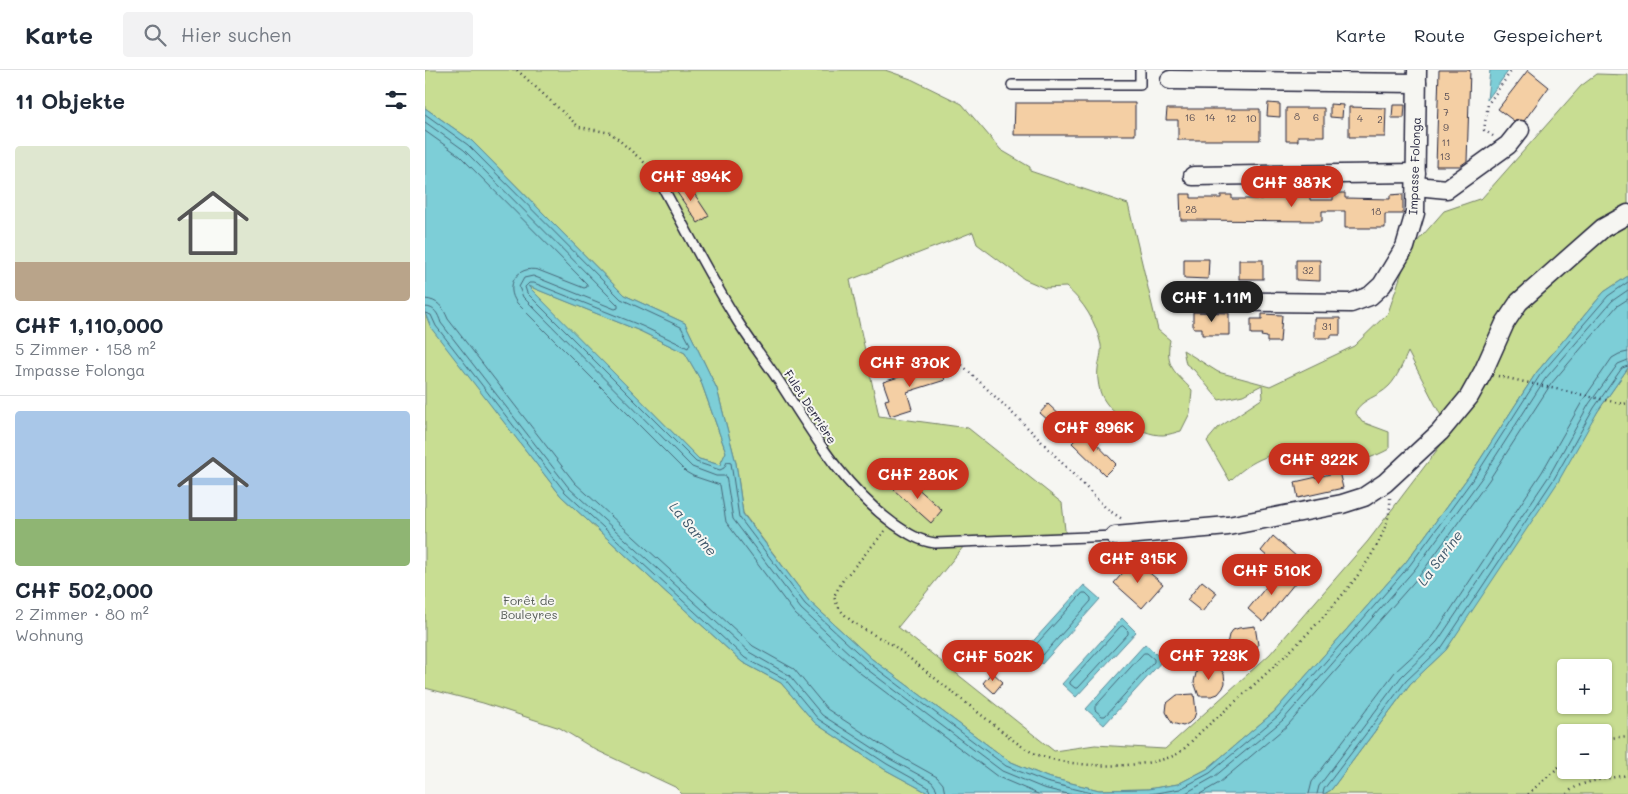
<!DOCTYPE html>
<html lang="de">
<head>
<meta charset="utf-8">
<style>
	body { margin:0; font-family:Mali,sans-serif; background:#f2f2f3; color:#1f2937; height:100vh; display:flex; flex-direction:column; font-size:19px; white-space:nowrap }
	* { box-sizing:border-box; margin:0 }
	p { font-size:16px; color:#747a83 }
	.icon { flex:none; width:28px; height:28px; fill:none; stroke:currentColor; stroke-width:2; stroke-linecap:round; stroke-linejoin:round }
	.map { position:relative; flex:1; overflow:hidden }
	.side { display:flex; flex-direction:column; background:#fff; width:425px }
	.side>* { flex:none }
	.buttons { position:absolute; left:1132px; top:589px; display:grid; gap:10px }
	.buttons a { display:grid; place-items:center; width:55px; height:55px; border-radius:5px; background:#fff; box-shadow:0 1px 4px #0004; font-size:25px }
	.price { position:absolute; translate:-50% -42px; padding:0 11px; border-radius:18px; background:#c8321e; color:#fff; font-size:16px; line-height:32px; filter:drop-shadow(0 1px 2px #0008) }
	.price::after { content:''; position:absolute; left:50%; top:30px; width:15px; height:11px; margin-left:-8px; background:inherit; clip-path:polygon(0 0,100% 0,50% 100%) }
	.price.active { background:#222; color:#fff }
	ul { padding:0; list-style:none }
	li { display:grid; align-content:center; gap:10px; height:265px; padding:0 15px }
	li+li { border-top:1px solid #e0e1e3 }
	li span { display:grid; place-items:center; height:155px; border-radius:5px; color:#555 }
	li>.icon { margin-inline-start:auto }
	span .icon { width:90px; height:90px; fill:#fffc; stroke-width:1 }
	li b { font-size:21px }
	h2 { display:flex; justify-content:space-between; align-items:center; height:60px; padding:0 15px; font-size:21px }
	header { display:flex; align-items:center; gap:30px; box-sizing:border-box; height:70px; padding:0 25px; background:#fff; border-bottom:1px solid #e0e1e3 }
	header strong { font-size:24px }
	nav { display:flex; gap:28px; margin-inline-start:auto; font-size:18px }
	.search { width:350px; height:45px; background:#f2f2f3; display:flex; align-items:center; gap:12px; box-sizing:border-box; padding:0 18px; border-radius:5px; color:#747a83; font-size:19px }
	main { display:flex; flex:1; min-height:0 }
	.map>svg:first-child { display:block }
	.green { fill:#c8dd92; stroke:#758066; fill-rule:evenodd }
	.water { fill:#7dced7; stroke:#598999; fill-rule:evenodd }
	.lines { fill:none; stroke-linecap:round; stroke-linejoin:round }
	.shore { stroke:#466779; stroke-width:1 }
	.building { fill:#f4cfa4; stroke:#22223b }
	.service-casing { stroke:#22223b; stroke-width:12 }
	.minor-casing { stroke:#22223b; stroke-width:21 }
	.path { stroke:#22223b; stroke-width:2.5; stroke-dasharray:1 4; stroke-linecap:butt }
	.service { stroke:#f6f6f2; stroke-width:9 }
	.minor { stroke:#f6f6f2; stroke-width:18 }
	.labels { text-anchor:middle; stroke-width:4; stroke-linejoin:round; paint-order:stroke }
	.number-label { font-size:10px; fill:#564d55 }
	.street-label { font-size:12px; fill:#22223b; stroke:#f6f6f2 }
	.park-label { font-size:12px; fill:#545a55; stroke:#f6f6f2 }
	.water-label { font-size:14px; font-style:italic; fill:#3d566a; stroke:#f6f6f2 }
</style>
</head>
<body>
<header>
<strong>Karte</strong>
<div class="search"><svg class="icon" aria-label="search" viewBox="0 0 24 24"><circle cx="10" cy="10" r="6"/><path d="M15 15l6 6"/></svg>Hier suchen</div>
<nav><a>Karte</a><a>Route</a><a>Gespeichert</a></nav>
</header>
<main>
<section class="side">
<h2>11 Objekte<svg class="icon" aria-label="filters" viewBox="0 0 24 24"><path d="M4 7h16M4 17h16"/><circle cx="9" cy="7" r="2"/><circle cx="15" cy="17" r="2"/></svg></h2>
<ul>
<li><span style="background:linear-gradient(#dfe7d0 75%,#b9a48a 0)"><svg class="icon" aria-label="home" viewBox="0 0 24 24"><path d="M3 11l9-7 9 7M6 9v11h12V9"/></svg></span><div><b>CHF 1,110,000</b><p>5 Zimmer · 158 m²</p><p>Impasse Folonga</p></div></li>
<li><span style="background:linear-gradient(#a9c7e8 70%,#8fb573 0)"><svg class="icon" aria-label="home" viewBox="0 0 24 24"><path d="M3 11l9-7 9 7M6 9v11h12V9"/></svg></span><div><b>CHF 502,000</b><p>2 Zimmer · 80 m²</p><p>Wohnung</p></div></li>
</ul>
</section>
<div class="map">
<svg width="1203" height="724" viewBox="0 0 1203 724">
	<rect width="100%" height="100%" fill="#f6f6f2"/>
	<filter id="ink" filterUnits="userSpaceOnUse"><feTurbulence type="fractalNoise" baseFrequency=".02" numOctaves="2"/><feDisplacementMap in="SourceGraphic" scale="10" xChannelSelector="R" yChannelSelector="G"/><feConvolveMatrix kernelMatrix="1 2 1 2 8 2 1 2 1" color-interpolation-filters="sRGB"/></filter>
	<g filter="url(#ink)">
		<g class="green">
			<path d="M0 0H460L486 9 537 34 576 80 605 97V101L703 134 733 260 745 270C740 297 749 301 767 320L765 343 756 361C751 362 744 365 738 365 716 366 681 342 675 321 673 314 672 304 673 298 674 291 677 282 676 275 671 252 659 232 641 217L620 218 599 209 552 174 548 162 425 210 454 346 543 358 637 433 641 469 539 476 473 557 629 681 670 675 740 679 845 584 943 471 1025 363 983 282C978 293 972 308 964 316 952 328 938 328 930 342L937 352 964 362V379C948 388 931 393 912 394 898 394 885 387 871 385 846 379 822 394 805 411L782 371 793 358 838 328 837 315 818 325 794 330 769 300 761 294 758 280 793 302 845 316 929 276 963 243 984 181 1019 141 1057 128 1156 16 1172 4 1203 5V206L1179 222 1111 303 1049 399 981 492 849 642 782 699 753 714 723 719 674 720 622 707 584 691 447 589 384 531 318 443 311 393 292 319 260 253 199 225 47 71 0 38Z"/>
			<polygon points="101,215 215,261 260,283 275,309 301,382 295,395 274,389"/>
			<polygon points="0,243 7,258 136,426 317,592 356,613 390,653 459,699 505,724 257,724 250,717 171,680 135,658 58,633 0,618"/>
			<path d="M1203 298V724H899L906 720 985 614 1021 580 1173 341ZM1141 598H1179V635H1141ZM1141 662H1179V700H1141Z"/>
		</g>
		<g class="water">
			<polygon points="1065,0 1084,0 1062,30"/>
			<path d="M0 38 47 71 199 225 260 253 292 319 311 393 318 444 384 531 447 589 584 691 622 707 674 720 723 719 753 714 782 699 849 642 981 492 1049 399 1111 303 1179 222 1203 206V298L1173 341 1133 412 1021 580 985 614 906 720 899 724H505L459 699 390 653 356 613 317 592 136 426 6 258 0 243ZM103 216 215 261 260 283 275 309 301 382 295 395 274 389Z"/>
			<polygon points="659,515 675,529 617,594 601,579"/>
			<polygon points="697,548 711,562 651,627 637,614"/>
			<polygon points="720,574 738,590 679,655 661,639"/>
		</g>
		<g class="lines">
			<g class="shore">
				<polyline points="0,44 43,75 196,229 256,257 265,274 263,278 217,256 109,213 104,213 100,217 102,223 271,392 295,400 299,398 302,392 306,393 314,447 380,534 443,592 581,696 621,712 671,724"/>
				<polyline points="0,52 39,80 193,235 193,238 190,239 108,206 99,208 94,217 98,227 267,397 291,406 301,406 308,449 376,539 439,597 577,701 618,718 643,724"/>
				<path d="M0 61 35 86 162 214V217L159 218 113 200C92 195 79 216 92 233L261 402 268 406 295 415 301 452 370 544 435 603 573 707 613 724"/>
				<path d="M0 229C13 230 18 237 23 249L150 413 328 576 369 599 402 639 469 683 512 707 518 714 520 724"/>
				<path d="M0 237C10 237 13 244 16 253L144 418 324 582 364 605 397 645 465 689 507 712 511 718 513 724"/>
				<polyline points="0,243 6,245 11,256 140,422 320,588 360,609 393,649 462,694 503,717 506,724"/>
				<polygon points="658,523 661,523 666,528 666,531 618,585 615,585 609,580 609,577"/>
				<polygon points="698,556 703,561 703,564 653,618 650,618 645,614 645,612 695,557"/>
				<polygon points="719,583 722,583 729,589 729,592 680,646 677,646 670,640 670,637"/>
				<polyline points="725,724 755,719 785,703 853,646 985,495 1053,402 1115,305 1183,226 1203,212"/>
				<polyline points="759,724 789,707 858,650 990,499 1058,406 1120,309 1187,231 1203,220"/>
				<polyline points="775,724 794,713 863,655 995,505 1064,410 1126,314 1192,236 1203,229"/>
				<polyline points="884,724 887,712 970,602 1007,568 1117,402 1158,330 1187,288 1194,284 1203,282"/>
				<polyline points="892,724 894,716 976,607 1012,572 1124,406 1164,334 1193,294 1203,290"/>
				<polyline points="898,724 899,719 981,611 1017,577 1129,409 1169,338 1197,298 1203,296"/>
			</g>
		</g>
		<g class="building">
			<polygon points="1014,0 1045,0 1042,91 1035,96 1011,96"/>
			<polygon points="1103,0 1124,17 1099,51 1089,51 1073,39"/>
			<polygon points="590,33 710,33 710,65 589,65"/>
			<polygon points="843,33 855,34 855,47 842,46"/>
			<polygon points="905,34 918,35 917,48 905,47"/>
			<polygon points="968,35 980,35 979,48 967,48"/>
			<polygon points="924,37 961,38 960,67 924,67"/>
			<polygon points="861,38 899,38 899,66 873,66 873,71 861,71"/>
			<polygon points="742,39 835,39 835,70 753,70 753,50 741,50"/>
			<polygon points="260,110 284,146 273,153 249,118"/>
			<polygon points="851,118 876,118 876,126 885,126 885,130 908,130 908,123 920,123 920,128 965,129 965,125 978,124 978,144 960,144 960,158 920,158 920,141 897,141 897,151 756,150 755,124 766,124 766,128 796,128 796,125 807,125 807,129 837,129 837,125 851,125"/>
			<polygon points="759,189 784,189 783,209 759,208"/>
			<rect x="814" y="190" width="24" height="19"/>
			<polygon points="871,190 895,190 895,211 871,210"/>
			<polygon points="768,242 804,243 804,265 777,265 777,258 768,258"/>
			<polygon points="837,244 857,245 855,272 842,272 842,267 836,266 837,264 826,264 826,249 837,249"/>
			<polygon points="889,248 915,248 915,265 906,265 906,268 889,268"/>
			<polygon points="515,294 520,310 482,322 487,339 465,346 460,330 464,329 458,312"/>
			<polygon points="623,334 640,350 632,358 615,343"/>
			<polygon points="659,361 691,394 680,405 647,373"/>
			<polygon points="914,402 918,418 873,428 870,412"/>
			<polygon points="480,407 517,440 506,453 469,420"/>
			<polygon points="848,466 872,487 860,502 836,481"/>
			<polygon points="709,490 738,514 717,538 689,513"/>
			<polygon points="855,500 870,513 838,552 823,539"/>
			<polygon points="777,511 792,523 777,542 762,530"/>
			<polygon points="830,556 833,575 831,580 826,586 820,588 806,584 802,574 804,565 808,560 814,558"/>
			<polygon points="786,595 794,597 799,604 800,613 798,618 793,624 787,626 774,626 769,612 771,603 775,598"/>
			<polygon points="567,602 578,612 569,623 558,613"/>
			<polygon points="769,624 771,642 769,648 764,653 758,656 747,653 741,642 742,633 752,625"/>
		</g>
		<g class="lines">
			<defs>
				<g id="service">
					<polyline points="587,15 715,15 715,0"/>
					<path d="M229 101C256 150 281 200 310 247 325 272 344 295 359 319 391 369 420 418 469 454 482 463 494 471 510 473L690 466"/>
				</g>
				<g id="minor">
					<polyline points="745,10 992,13"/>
					<polyline points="768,106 991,103"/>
					<polyline points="991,116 1022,119 1083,75 1095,60"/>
					<polyline points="765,231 926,233 945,226 957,215 980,177 990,143 992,0"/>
					<polyline points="690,466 803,456 917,434 939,427 960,413 1015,362 1044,327 1058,302 1080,253 1094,232 1178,158 1203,144"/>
				</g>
			</defs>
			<use href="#service" class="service-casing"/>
			<use href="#minor" class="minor-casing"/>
			<g class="path">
				<polyline points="92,0 154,57 186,63 221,94"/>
				<polyline points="1068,66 1059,60 1063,34 1087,0"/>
				<polyline points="537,295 605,360 682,439 697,449"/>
				<polyline points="1073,306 1198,334 1203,333"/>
				<path d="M460 461 418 510 409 526C414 549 444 563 464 572L588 670C595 675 603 681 611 684 645 698 713 700 748 686 759 682 770 666 779 659 829 615 970 497 965 428"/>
				<polyline points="1158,662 1164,661 1168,662"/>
				<polyline points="1179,666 1185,668 1203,666"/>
				<polyline points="1103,724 1135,696 1141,678"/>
				<path d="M1142 724C1151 711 1187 708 1203 705"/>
			</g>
			<use href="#service" class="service"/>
			<use href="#minor" class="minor"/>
		</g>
	</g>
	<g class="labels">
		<g class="number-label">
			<text x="1022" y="30">5</text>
			<text x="1021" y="46">7</text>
			<text x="872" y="50">8</text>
			<text x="765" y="51">16</text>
			<text x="785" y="51">14</text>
			<text x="891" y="51">6</text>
			<text x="806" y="52">12</text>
			<text x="826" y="52">10</text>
			<text x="935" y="52">4</text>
			<text x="955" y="53">2</text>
			<text x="1021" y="61">9</text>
			<text x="1021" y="76">11</text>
			<text x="1020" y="90">13</text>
			<text x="766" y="143">28</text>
			<text x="951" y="145">18</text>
			<text x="883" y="204">32</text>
			<text x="902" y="260">31</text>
		</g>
		<g class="street-label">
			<text transform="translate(990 96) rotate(-88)" y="4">Impasse Folonga</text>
			<text transform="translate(385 337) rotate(57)" y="4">Fulet Derrière</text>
		</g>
		<g class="park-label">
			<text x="104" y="535">Forêt de<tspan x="104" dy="14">Bouleyres</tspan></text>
		</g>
		<g class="water-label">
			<text transform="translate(268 459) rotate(50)" y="5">La Sarine</text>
			<text transform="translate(1015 488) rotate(-53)" y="5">La Sarine</text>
		</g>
	</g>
</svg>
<div class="buttons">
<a>+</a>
<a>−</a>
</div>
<b class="price" style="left:266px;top:132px">CHF 394K</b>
<b class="price" style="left:867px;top:138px">CHF 387K</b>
<b class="price active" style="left:787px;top:253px">CHF 1.11M</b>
<b class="price" style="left:485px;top:318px">CHF 370K</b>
<b class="price" style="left:669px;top:383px">CHF 396K</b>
<b class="price" style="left:894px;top:415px">CHF 322K</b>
<b class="price" style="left:493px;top:430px">CHF 280K</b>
<b class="price" style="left:713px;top:514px">CHF 315K</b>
<b class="price" style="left:847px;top:526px">CHF 510K</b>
<b class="price" style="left:784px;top:611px">CHF 723K</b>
<b class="price" style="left:568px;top:612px">CHF 502K</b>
</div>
</main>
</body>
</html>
